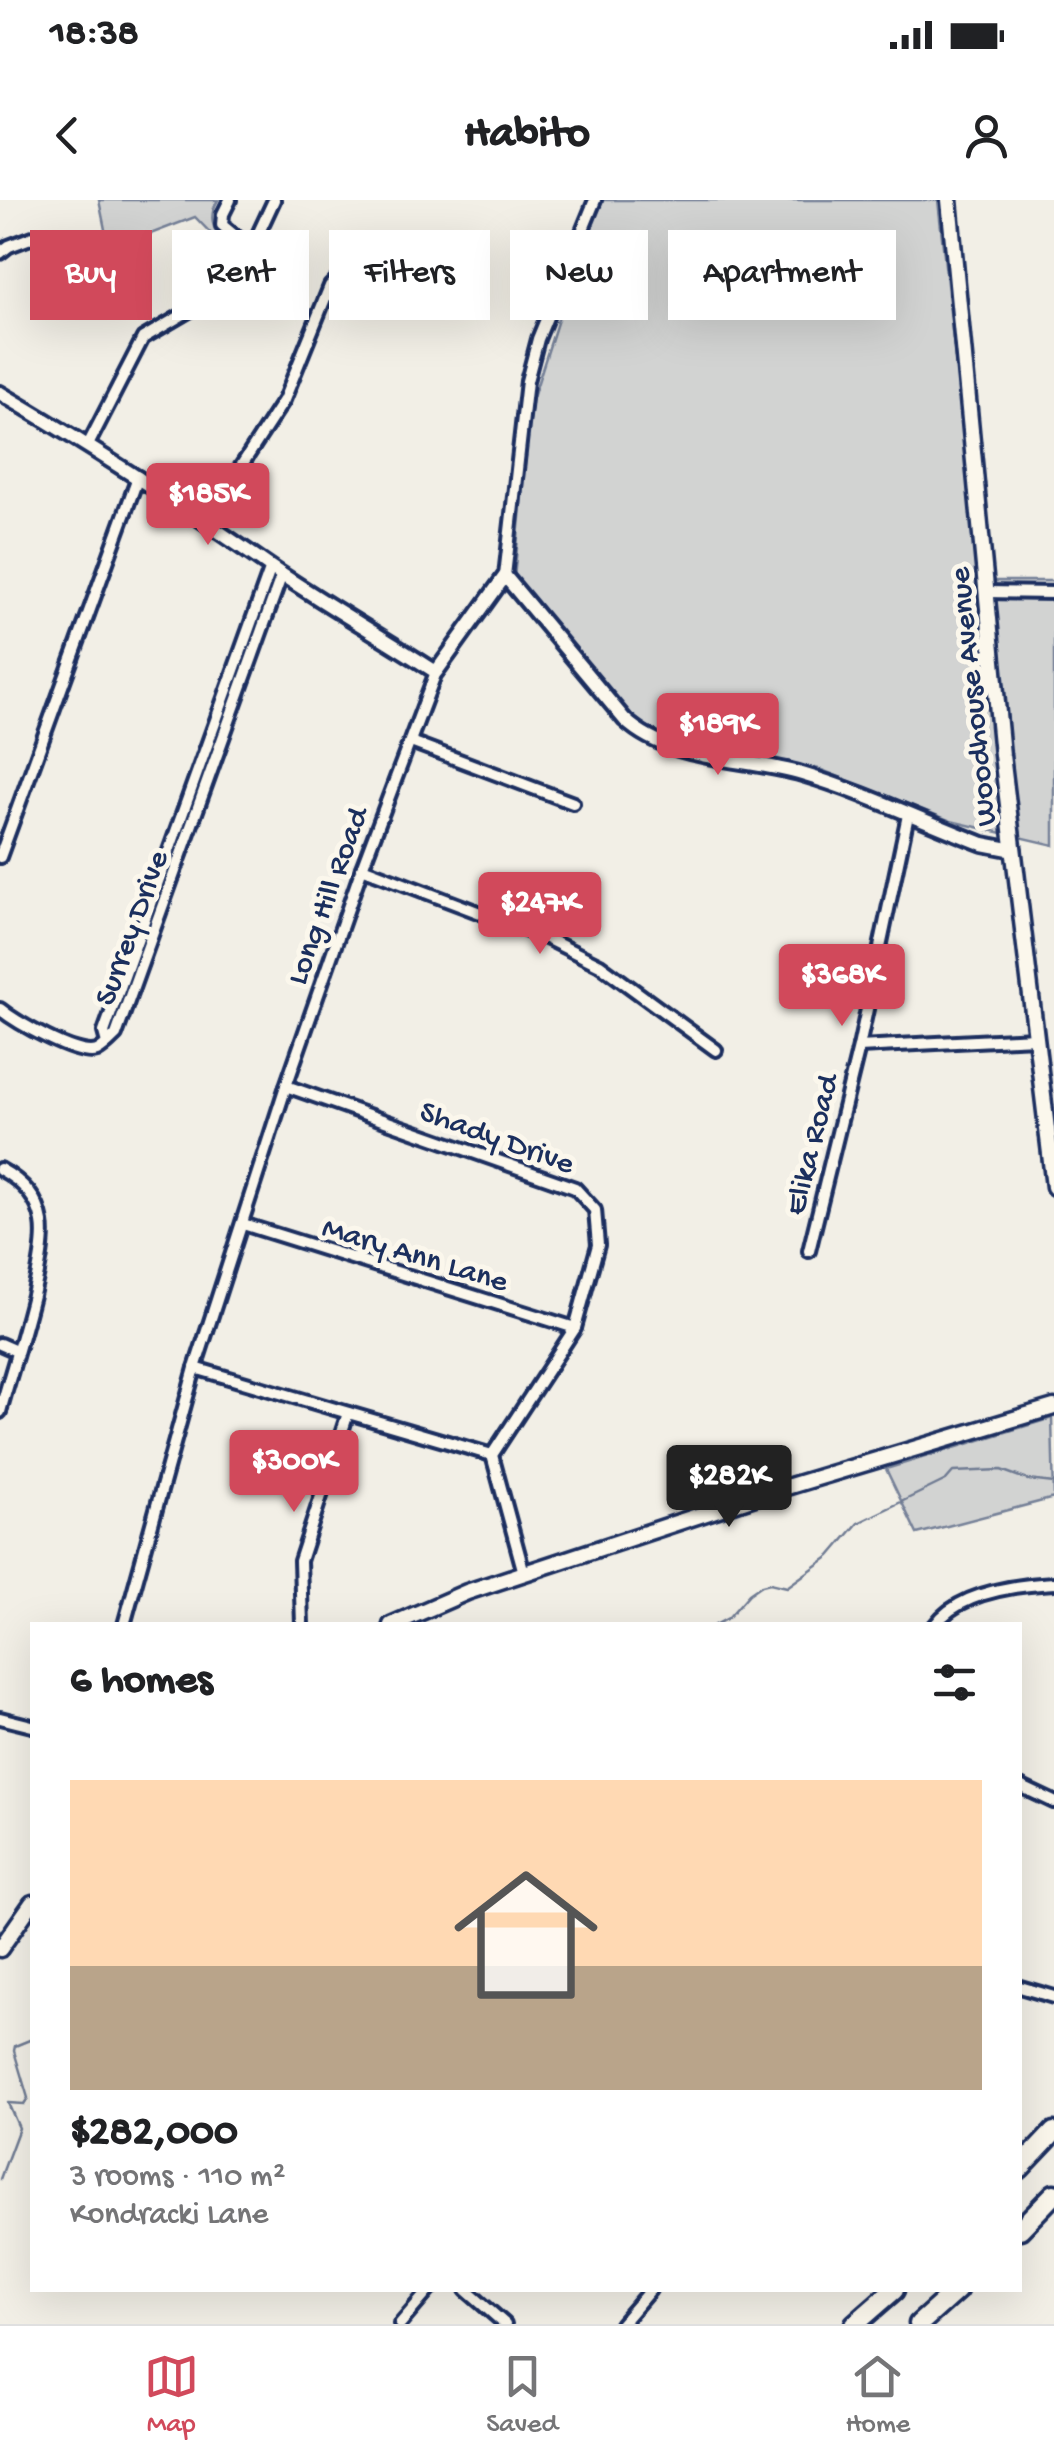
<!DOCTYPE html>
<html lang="en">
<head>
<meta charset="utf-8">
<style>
	body { margin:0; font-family:"Gochi Hand",sans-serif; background:#f6f6f6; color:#202124; height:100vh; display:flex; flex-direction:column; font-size:38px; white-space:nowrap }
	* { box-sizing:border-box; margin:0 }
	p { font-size:32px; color:#757577 }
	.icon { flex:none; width:55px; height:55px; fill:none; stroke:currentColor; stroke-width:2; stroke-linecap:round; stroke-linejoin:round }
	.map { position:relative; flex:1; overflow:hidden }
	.side { position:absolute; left:30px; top:1422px; width:992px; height:670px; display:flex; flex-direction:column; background:#fff; border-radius:0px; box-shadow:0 10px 40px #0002 }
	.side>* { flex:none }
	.top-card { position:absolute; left:30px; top:30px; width:995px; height:90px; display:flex; gap:20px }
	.price { position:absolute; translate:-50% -85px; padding:0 22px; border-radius:10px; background:#d1495b; color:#fff; font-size:32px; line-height:65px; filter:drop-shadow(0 2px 5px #0008) }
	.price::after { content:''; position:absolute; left:50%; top:60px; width:30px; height:22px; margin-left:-15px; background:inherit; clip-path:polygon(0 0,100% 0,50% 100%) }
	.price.current { background:#222; color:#fff }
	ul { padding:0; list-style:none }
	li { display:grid; align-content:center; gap:20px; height:530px; padding:0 40px }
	li span { display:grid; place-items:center; height:310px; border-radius:0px; color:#555 }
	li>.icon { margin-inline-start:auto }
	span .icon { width:180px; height:180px; fill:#fffc; stroke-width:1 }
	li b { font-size:42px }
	h2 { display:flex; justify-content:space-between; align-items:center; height:120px; padding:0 40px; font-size:42px }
	.tag { padding:0 35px; border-radius:0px; background:#fff; box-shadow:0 10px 40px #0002; font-size:35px; line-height:90px }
	.tag.current { background:#d1495b; color:#fff }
	.status { display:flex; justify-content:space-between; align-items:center; height:70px; padding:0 50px; background:#fff; direction:ltr }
	.status svg { height:28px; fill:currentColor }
	header { display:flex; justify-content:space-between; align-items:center; height:130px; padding:0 40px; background:#fff; font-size:45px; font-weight:700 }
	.tabs { display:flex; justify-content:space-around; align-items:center; height:140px; border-top:2px solid #e0e0e0; background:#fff; font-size:28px; color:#757577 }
	.tabs a { display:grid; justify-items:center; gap:5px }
	.tabs .current { color:#d1495b }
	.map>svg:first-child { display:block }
	.green { fill:#d2d3d2; stroke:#768198; stroke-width:2.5 }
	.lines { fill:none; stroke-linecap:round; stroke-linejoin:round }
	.stream { stroke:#707b93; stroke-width:2.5 }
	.minor-casing { stroke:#1b2f5e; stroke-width:18 }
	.tertiary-casing { stroke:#1b2f5e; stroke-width:20 }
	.secondary-casing { stroke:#1b2f5e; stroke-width:21 }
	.motorway-casing { stroke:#1b2f5e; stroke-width:25 }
	.minor { stroke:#fbf7ec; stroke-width:10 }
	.tertiary { stroke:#fbf7ec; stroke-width:12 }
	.secondary { stroke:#fbf7ec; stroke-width:14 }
	.motorway { stroke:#fbf7ec; stroke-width:18 }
	.labels { text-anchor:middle; stroke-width:10; stroke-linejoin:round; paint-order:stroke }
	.street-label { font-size:32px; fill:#1b2f5e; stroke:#fbf7ec }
</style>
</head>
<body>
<div class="status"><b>18:38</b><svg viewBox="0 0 49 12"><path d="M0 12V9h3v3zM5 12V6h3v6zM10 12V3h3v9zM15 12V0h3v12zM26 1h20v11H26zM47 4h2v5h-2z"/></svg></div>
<header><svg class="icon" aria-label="back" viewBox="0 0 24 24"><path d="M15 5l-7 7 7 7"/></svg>Habito<svg class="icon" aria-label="person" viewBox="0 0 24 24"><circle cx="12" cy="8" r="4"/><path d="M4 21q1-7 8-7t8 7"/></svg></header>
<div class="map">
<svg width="1054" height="2124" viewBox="0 0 1054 2124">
	<rect width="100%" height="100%" fill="#f2efe6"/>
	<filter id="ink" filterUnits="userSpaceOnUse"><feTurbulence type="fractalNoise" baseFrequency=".01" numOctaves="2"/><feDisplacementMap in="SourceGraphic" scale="20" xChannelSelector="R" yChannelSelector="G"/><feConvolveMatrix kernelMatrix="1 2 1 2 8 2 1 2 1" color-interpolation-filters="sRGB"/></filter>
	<g filter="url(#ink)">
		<g class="green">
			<path d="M99 0H218C205 21 216 39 236 50L234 68 223 46 195 17 145 36 132 56 110 54Z"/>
			<polygon points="602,0 938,0 979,381 1054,381 1054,645 951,621 819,569 675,540 648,527 620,506 514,379 531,204 575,66"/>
			<polygon points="1052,1218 1054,1298 917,1334 886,1269"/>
		</g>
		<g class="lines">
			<g class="stream">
				<polyline points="715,1425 728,1418 749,1394 762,1385 770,1383 787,1387 830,1356 858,1323 946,1280 953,1272 1001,1270 1028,1280 1054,1283"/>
				<polyline points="0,1979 19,1928 8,1903 24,1904 28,1898 14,1851 15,1846 32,1839"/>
			</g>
			<defs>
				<g id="minor">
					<polyline points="230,0 223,14 222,25 251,49"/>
					<polyline points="0,53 9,46 33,37"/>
					<polyline points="88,245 143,138 228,88 240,73 274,0"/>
					<polyline points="206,320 284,200 330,86 349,67"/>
					<polyline points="505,376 527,181 538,139 595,0"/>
					<polyline points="987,392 1054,393"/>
					<polyline points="411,542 573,603"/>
					<polyline points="0,657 138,277"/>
					<polyline points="362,668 546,738 600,765 716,850"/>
					<path d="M0 809C16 822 78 858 97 851 103 848 111 840 116 835L282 374"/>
					<polyline points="107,843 104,832 271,367"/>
					<polyline points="859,847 1036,838"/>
					<polyline points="286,886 575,988 595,1010 598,1045 575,1128 492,1255 524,1373"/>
					<path d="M0 969C22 981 38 997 42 1022 49 1061 11 1169 0 1212"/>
					<polyline points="243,1024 575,1128"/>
					<polyline points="809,1051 859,847 908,615"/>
					<polyline points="0,1144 16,1151"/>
					<polyline points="195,1168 492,1255"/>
					<polyline points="124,1425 195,1168 286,886 362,668 436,472"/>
					<polyline points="302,1425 300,1361 348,1213"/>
					<path d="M935 1425C959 1392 1016 1385 1054 1383"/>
					<polyline points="0,1518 32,1526"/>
					<polyline points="1020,1586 1054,1602"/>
					<polyline points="1020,1787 1054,1797"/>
					<polyline points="466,2090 505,2124"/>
					<polyline points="400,2124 429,2090"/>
					<polyline points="621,2124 650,2090"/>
				</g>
				<path id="tertiary" d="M0 193C92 247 181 305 269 366 323 403 381 436 436 472L505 376 625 520C670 562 745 557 802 574 863 592 923 621 983 644L1014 650"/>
				<g id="secondary">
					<polyline points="949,0 1002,555 1054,987"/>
					<polyline points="391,1425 467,1392 773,1291 1054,1207"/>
					<polyline points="0,1749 32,1703"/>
				</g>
				<g id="motorway">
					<polyline points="1020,1968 1054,1932"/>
					<polyline points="1020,2029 1054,1994"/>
					<polyline points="855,2124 894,2090"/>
					<polyline points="919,2124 957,2090"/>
				</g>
			</defs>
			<use href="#minor" class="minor-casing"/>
			<use href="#tertiary" class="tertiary-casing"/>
			<use href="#secondary" class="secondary-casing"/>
			<use href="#motorway" class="motorway-casing"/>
			<use href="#minor" class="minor"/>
			<use href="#tertiary" class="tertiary"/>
			<use href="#secondary" class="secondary"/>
			<use href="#motorway" class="motorway"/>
		</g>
	</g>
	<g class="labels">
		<g class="street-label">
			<text transform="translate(970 497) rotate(-96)" y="11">Woodhouse Avenue</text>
			<text transform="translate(325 695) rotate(-70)" y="11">Long Hill Road</text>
			<text transform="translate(129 727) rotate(-70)" y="11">Surrey Drive</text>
			<text transform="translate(498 935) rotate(20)" y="11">Shady Drive</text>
			<text transform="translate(809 944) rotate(-76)" y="11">Elika Road</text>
			<text transform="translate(416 1052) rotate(17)" y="11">Mary Ann Lane</text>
		</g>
	</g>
</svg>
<b class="price" style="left:208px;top:348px">$185K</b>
<b class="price" style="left:718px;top:578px">$189K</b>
<b class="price" style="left:540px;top:757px">$247K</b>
<b class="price" style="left:842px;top:829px">$368K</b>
<b class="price" style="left:294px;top:1315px">$300K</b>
<b class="price current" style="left:729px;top:1330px">$282K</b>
<div class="top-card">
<a class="tag current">Buy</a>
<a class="tag">Rent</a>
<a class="tag">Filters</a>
<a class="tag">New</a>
<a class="tag">Apartment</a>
</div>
<section class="side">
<h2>6 homes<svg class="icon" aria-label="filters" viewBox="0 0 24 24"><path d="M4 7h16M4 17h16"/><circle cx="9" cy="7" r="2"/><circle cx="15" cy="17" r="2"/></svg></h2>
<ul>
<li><span style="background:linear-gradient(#ffd9b3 60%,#b9a48a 0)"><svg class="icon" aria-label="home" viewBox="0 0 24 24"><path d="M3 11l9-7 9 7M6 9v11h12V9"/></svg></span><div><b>$282,000</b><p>3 rooms · 110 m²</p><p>Kondracki Lane</p></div></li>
</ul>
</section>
</div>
<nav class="tabs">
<a class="current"><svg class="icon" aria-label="map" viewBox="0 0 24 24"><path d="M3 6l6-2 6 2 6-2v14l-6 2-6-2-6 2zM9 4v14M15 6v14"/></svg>Map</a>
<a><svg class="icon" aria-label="saved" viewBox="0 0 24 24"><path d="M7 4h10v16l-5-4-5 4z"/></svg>Saved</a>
<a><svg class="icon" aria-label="home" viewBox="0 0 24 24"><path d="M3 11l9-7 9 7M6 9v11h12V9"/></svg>Home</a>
</nav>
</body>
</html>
